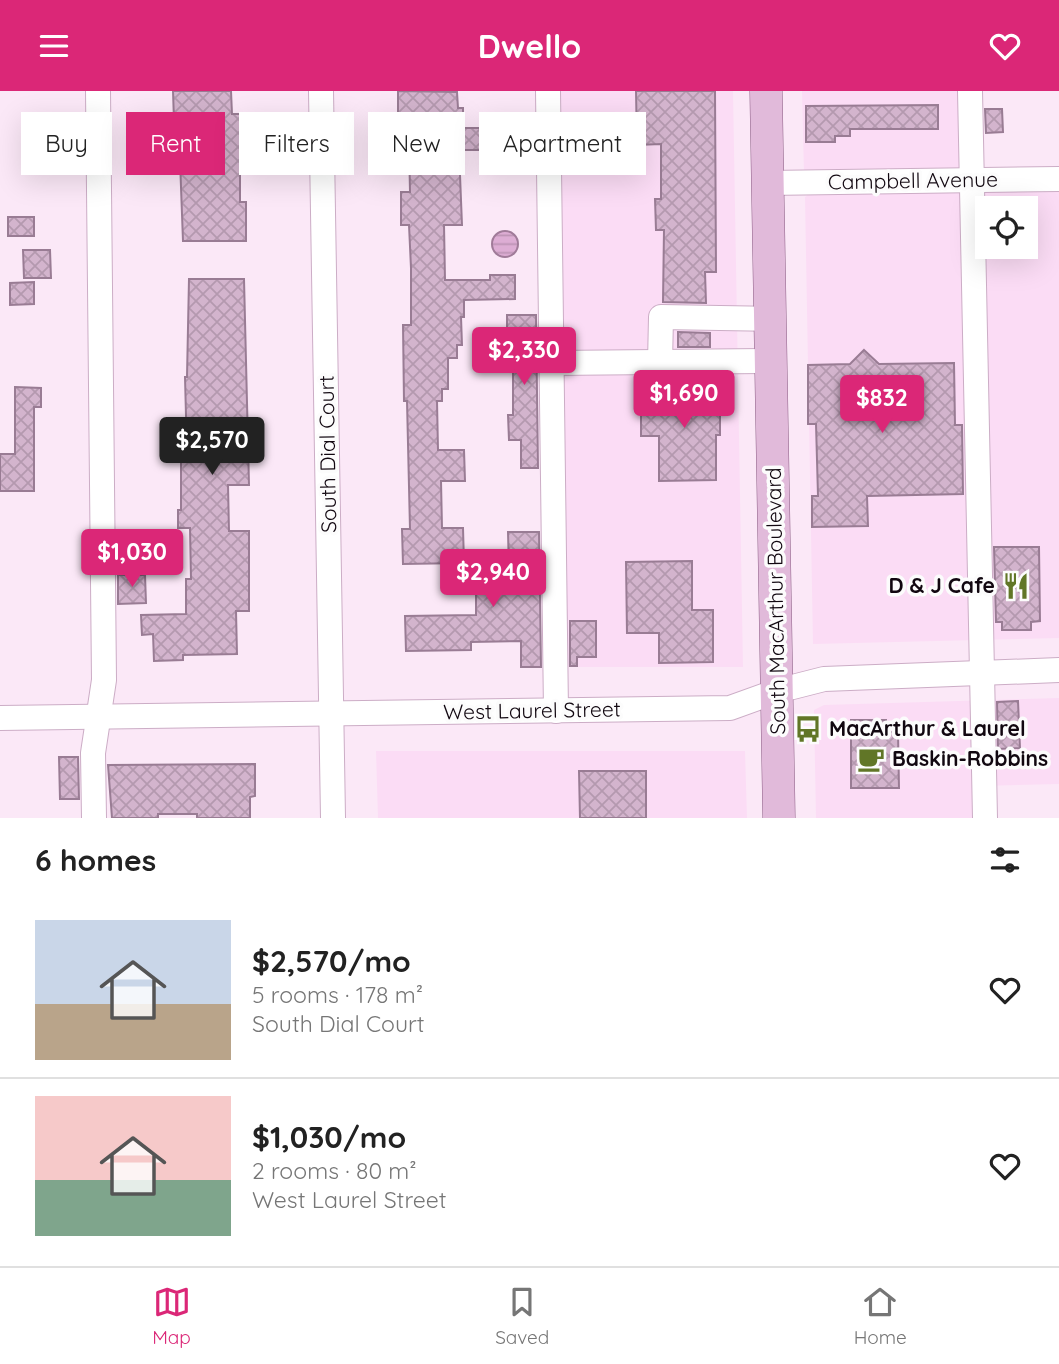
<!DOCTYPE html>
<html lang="en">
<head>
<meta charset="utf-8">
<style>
	body { margin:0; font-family:Quicksand,sans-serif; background:#f2f2f2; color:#222; height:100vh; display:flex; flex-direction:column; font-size:26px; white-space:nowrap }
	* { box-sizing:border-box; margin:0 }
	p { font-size:23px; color:#767676 }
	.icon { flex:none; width:38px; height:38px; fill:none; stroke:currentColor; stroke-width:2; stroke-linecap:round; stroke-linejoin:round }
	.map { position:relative; height:727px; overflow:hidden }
	.sheet { display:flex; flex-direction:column; background:#fff; flex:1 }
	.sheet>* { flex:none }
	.hud { position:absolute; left:21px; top:21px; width:700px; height:63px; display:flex; gap:14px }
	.tools { position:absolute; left:975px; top:105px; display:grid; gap:14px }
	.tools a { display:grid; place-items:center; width:63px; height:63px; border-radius:0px; background:#fff; box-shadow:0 7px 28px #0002; font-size:35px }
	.price { position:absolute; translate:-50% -60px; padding:0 16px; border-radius:7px; background:#db2777; color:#fff; font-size:23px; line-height:46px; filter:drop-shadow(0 2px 4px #0008) }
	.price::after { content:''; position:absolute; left:50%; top:42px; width:21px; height:16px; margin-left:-10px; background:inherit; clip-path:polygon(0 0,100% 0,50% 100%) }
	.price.on { background:#222; color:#fff }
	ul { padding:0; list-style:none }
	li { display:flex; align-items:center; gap:21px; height:175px; padding:0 35px }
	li+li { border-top:2px solid #e0e0e0 }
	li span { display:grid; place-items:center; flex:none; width:196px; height:140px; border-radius:0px; color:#555 }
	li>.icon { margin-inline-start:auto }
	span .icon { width:84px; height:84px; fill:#fffc; stroke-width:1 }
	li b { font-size:30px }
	h2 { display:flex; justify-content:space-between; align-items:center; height:84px; padding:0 35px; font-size:30px }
	.pill { padding:0 24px; border-radius:0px; background:#fff; box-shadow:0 7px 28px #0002; font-size:24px; line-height:63px }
	.pill.on { background:#db2777; color:#fff }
	header { display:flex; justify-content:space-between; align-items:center; height:91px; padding:0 35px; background:#db2777; color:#fff; font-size:32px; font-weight:800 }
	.menu { display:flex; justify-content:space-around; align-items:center; height:98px; border-top:2px solid #e0e0e0; background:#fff; font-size:19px; color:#767676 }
	.menu a { display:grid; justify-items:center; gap:4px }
	.menu .on { color:#db2777 }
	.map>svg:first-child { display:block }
	.built { fill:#fbdcf5; fill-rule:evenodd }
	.water { fill:url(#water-rules); stroke:#a07b99; stroke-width:2 }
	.building { fill:url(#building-cross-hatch); stroke:#997c94; stroke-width:2 }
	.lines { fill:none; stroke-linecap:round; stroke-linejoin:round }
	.minor-casing { stroke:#ccadc6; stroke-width:26 }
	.major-casing { stroke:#8b5d84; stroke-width:33 }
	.minor { stroke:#fff; stroke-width:24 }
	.major { stroke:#e1bada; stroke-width:32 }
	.labels { text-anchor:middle; stroke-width:7; stroke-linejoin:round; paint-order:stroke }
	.street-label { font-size:21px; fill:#110710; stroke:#fcfcfc }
	.poi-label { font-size:21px; font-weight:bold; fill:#110710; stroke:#fcfcfc; text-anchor:start }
</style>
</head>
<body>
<header><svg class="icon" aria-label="menu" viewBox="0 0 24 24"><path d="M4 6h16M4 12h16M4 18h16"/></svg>Dwello<svg class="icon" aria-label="heart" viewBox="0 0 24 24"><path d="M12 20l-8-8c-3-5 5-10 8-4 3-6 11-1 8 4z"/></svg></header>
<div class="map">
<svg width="1059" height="727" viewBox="0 0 1059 727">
	<defs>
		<pattern id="water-rules" width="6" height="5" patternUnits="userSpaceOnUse" patternTransform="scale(1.75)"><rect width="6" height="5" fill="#ddadd4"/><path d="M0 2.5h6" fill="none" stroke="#bd93b5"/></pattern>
		<pattern id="building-cross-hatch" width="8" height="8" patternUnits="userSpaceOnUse" patternTransform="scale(1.75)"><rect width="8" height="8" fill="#d3b4cd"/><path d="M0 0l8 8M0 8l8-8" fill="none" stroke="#b499af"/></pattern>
	</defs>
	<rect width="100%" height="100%" fill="#fbe8f7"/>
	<g class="built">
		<polygon points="538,0 733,0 743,576 551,576"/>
		<polygon points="802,0 965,0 967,78 804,82"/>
		<path d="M1059 99V547L813 553 805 106 809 103ZM987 117H1026V156H987Z"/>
		<polygon points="1059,607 1059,693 979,695 979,727 816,727 814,619 824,614"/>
		<polygon points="376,660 745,660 747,727 378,727"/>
	</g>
	<circle class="water" cx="505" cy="153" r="13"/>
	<g class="building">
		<polygon points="173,0 231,0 232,23 243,23 243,61 240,61 240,111 246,111 246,150 183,150 180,69 199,69 198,30 174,30"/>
		<polygon points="398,0 457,1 458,17 463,17 463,37 490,37 490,59 459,59 462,134 444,134 445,189 490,189 490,184 515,184 515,208 464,209 464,226 461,226 462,254 457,254 457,267 448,267 448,298 442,298 442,310 437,310 438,359 464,359 465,390 441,390 442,437 463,437 464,472 403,473 402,438 410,438 407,310 404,310 403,234 411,234 411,177 409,134 401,134 401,101 410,101 409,52 398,52"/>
		<polygon points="636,0 715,0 716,181 705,181 706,212 663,211 664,139 656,139 655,108 661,108 661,53 637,54"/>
		<polygon points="938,14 938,38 850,38 850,45 835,45 835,51 806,51 806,15"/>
		<polygon points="985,18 1002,18 1003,41 986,42"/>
		<rect x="8" y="126" width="26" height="19"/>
		<polygon points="23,159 50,159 51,187 24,187"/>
		<polygon points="189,188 244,188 249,394 228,394 229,440 249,440 249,520 236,520 237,563 183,564 183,569 154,570 153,543 142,544 141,524 186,523 186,488 191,488 190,437 178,437 178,419 181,419 181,363 187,363 185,286 187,286"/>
		<polygon points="34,191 34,213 10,214 10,192"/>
		<polygon points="507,224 536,224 538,377 521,377 521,349 509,349 508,324 513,324 513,252 507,252"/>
		<polygon points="678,241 710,242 710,256 678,256"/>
		<polygon points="864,259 879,273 954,272 955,334 962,334 963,403 867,405 868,435 812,436 812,405 818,405 816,333 808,333 808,274 850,273"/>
		<polygon points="707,285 707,316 720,316 720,344 716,344 716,389 659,390 659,345 641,345 641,316 663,316 663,286"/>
		<polygon points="15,296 41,297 41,316 34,316 34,400 0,400 0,363 15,363"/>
		<polygon points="508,441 539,441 541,576 521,576 521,550 471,551 471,559 406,560 405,525 476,524 476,480 509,480"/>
		<polygon points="994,456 1039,456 1040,530 1031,531 1031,539 1002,539 1002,531 996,531"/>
		<polygon points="692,470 692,519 713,519 713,571 659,572 659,542 627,542 626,471"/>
		<polygon points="118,484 145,484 146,512 118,513"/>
		<polygon points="570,530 596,530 596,566 577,566 577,575 570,575"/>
		<polygon points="1018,610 1020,657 998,658 997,611"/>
		<polygon points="851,629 886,629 886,641 898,641 899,697 851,697"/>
		<polygon points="59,666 78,666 79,708 60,708"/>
		<polygon points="255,673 255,705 250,706 250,727 197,727 197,723 158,723 158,727 112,727 108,674"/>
		<polygon points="579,680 646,680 646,727 580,727"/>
	</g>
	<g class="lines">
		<defs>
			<g id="minor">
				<polyline points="321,0 333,727"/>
				<polyline points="548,0 556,620"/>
				<polyline points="970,0 985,727"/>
				<polyline points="767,92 1059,88"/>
				<polyline points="552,272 771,270"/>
				<polyline points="660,272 661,226 771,228"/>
				<polyline points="0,627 730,617 777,600 824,588 1059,579"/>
				<polyline points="94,727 93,662 104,589 98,0"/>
			</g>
			<polyline id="major" points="766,0 779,727"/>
		</defs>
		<use href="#minor" class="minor-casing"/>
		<use href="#major" class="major-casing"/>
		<use href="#minor" class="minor"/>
		<use href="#major" class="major"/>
	</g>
	<defs>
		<symbol id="restaurant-bare" viewBox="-9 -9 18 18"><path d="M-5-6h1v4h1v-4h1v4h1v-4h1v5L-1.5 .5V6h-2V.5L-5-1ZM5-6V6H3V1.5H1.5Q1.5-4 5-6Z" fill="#617627" stroke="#fcfcfc" stroke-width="2.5" paint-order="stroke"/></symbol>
		<symbol id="bus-bare" viewBox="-9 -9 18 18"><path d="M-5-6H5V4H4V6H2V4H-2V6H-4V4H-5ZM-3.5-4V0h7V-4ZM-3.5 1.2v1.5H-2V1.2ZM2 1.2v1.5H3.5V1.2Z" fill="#617627" stroke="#fcfcfc" stroke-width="2.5" paint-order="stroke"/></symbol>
		<symbol id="cafe-bare" viewBox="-9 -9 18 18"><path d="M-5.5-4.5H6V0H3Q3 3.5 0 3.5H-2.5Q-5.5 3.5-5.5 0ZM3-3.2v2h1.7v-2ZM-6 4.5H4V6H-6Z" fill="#617627" stroke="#fcfcfc" stroke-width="2.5" paint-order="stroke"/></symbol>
	</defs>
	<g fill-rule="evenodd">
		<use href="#restaurant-bare" x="997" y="476" width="38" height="38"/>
		<use href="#bus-bare" x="789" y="619" width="38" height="38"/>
		<use href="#cafe-bare" x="852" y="649" width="38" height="38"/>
	</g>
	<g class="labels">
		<g class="street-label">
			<text transform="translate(913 90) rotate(-1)" y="7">Campbell Avenue</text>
			<text transform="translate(328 363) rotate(-91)" y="7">South Dial Court</text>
			<text transform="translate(776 510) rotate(-91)" y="7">South MacArthur Boulevard</text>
			<text transform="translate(532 620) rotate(-1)" y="7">West Laurel Street</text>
		</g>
		<g class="poi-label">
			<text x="995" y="502" text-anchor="end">D &amp; J Cafe</text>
			<text x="829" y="645">MacArthur &amp; Laurel</text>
			<text x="892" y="675">Baskin-Robbins</text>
		</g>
	</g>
</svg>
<div class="tools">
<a><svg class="icon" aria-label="locate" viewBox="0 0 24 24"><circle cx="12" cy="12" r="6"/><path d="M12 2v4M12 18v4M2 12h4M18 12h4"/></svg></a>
</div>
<b class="price" style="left:524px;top:296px">$2,330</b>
<b class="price" style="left:684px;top:339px">$1,690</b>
<b class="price" style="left:882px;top:344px">$832</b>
<b class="price on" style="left:212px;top:386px">$2,570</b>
<b class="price" style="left:132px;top:498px">$1,030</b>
<b class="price" style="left:493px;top:518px">$2,940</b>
<div class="hud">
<a class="pill">Buy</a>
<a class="pill on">Rent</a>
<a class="pill">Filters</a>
<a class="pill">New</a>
<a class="pill">Apartment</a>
</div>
</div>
<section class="sheet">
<h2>6 homes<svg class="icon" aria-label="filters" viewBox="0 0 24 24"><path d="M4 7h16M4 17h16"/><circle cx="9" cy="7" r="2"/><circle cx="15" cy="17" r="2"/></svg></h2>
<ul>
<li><span style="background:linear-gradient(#c9d6e8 60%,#b9a48a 0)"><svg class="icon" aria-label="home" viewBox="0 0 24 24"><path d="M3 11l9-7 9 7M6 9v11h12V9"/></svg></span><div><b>$2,570/mo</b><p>5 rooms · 178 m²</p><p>South Dial Court</p></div><svg class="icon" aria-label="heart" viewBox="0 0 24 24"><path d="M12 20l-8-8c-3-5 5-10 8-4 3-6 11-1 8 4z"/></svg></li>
<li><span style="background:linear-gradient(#f6c9c9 60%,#7fa58c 0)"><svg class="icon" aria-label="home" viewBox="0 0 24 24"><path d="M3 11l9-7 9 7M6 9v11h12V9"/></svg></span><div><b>$1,030/mo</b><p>2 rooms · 80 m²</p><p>West Laurel Street</p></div><svg class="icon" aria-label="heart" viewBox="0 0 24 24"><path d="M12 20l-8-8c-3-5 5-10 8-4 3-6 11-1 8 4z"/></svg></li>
</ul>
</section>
<nav class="menu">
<a class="on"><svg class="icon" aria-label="map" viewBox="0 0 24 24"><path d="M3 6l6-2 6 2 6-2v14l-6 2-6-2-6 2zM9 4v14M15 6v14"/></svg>Map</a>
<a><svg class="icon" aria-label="saved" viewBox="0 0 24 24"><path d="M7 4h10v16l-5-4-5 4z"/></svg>Saved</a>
<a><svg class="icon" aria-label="home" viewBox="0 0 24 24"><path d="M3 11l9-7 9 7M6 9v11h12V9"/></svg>Home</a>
</nav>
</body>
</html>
